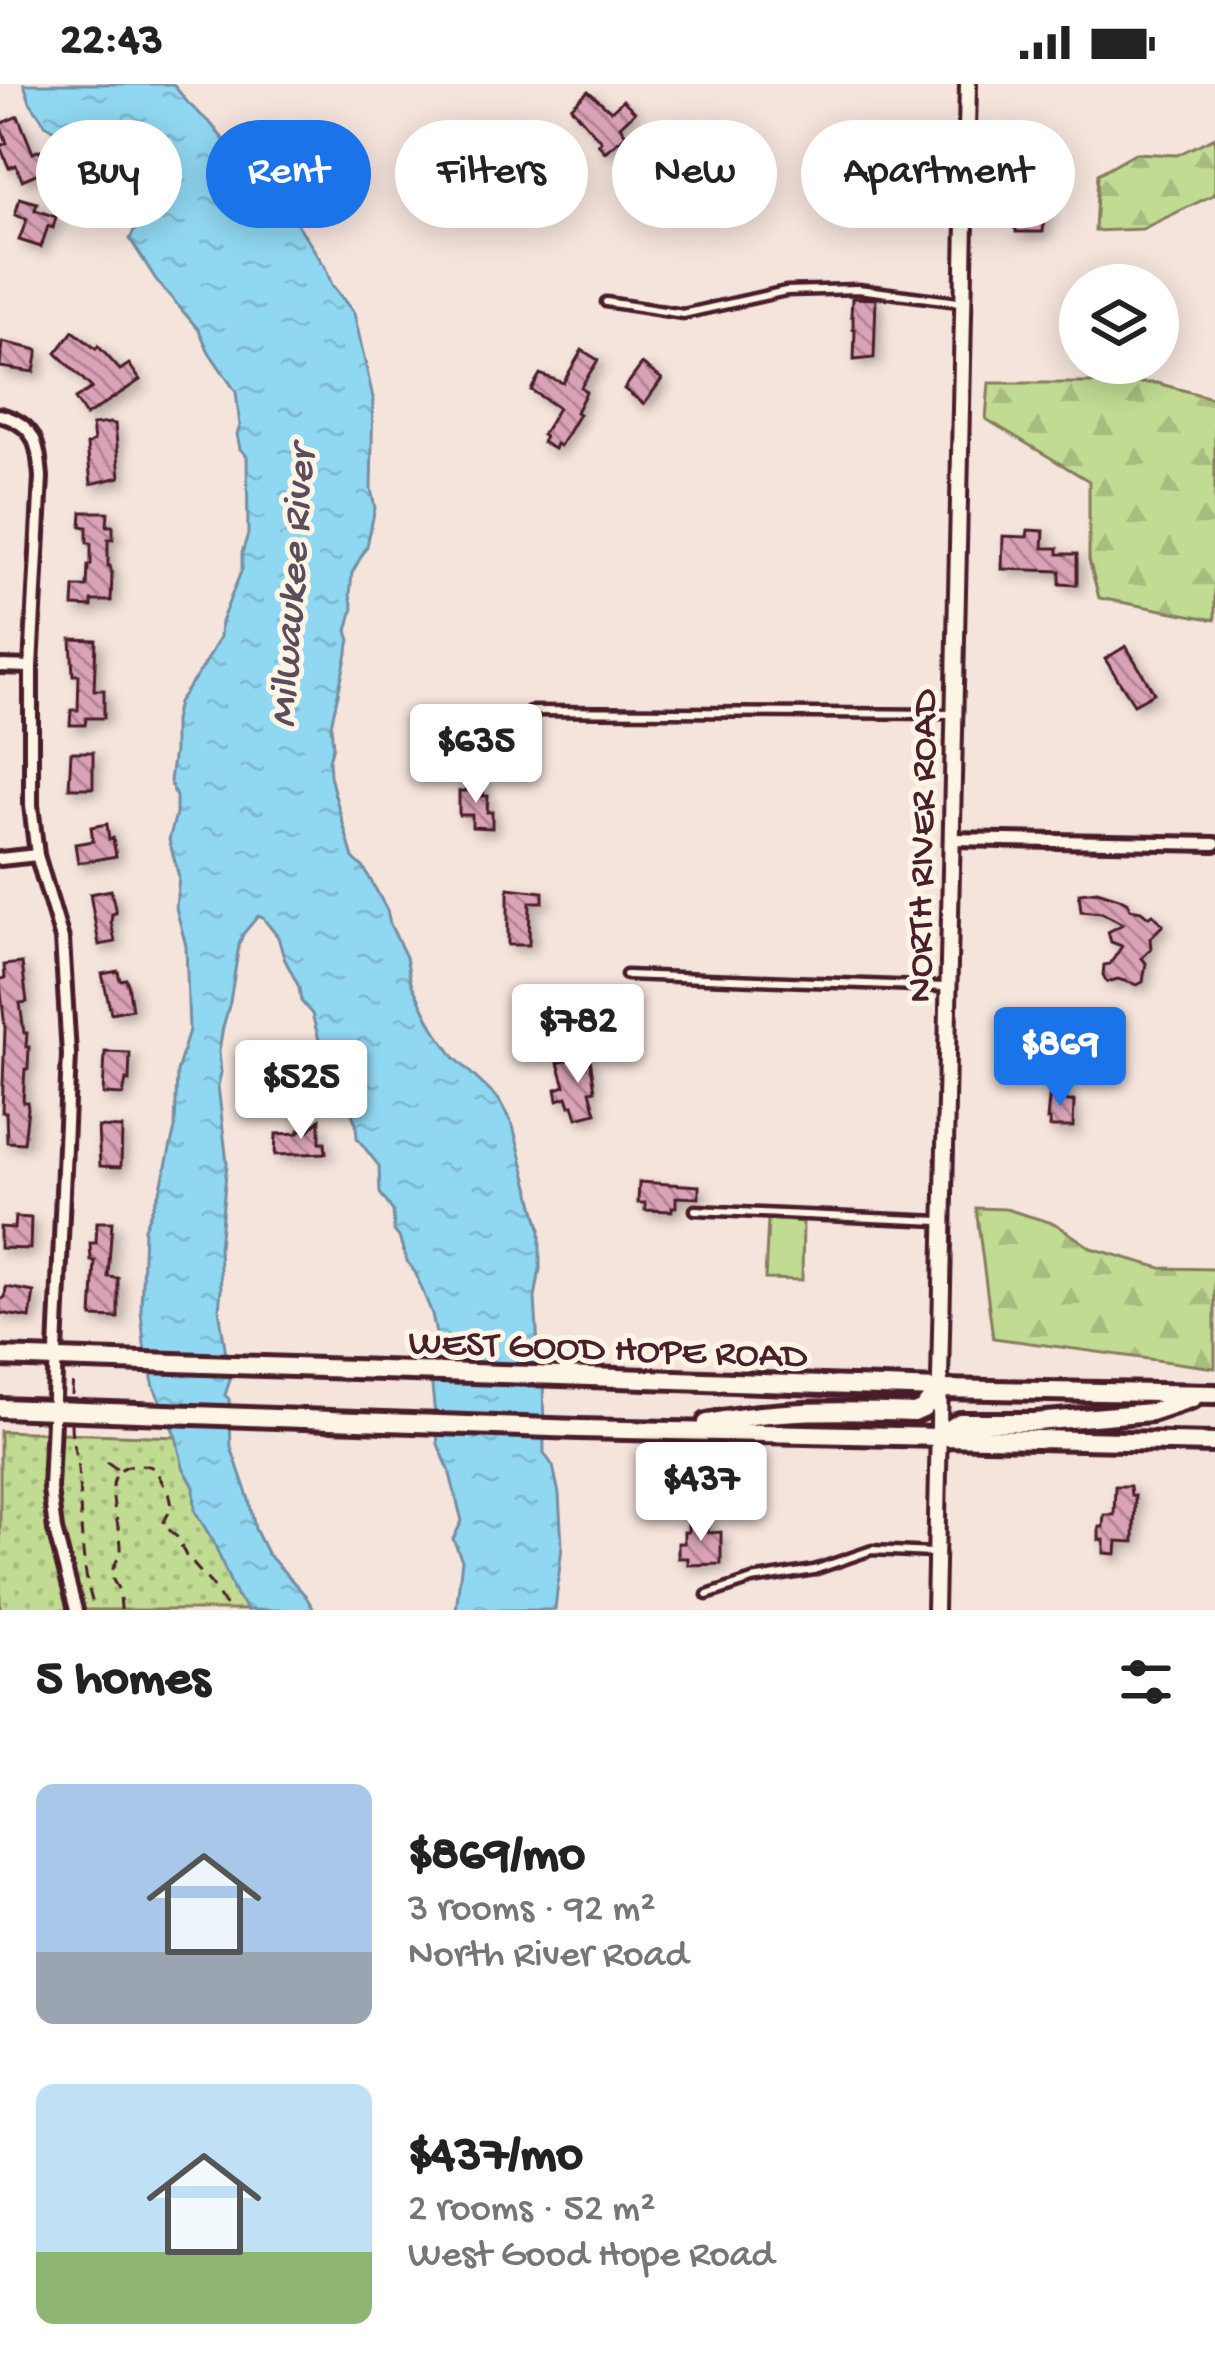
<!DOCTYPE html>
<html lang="en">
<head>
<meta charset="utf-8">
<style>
	body { margin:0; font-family:"Gochi Hand",sans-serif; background:#f6f6f6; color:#222; height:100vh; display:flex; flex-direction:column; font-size:45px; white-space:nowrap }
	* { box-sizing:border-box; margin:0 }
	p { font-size:39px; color:#767676 }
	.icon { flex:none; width:66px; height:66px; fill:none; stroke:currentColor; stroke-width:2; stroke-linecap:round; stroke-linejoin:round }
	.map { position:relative; height:1526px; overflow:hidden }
	.side { display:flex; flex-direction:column; background:#fff; flex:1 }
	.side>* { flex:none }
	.hud { position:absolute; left:36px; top:36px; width:1143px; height:108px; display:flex; gap:24px }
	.tools { position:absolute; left:1059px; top:180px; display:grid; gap:24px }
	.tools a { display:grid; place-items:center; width:120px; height:120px; border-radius:50%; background:#fff; box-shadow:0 6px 30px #0003; font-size:60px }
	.price { position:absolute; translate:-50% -102px; padding:0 27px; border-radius:12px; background:#fff; color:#222; font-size:39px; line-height:78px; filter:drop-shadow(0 3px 6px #0008) }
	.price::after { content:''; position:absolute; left:50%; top:72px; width:36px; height:27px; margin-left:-18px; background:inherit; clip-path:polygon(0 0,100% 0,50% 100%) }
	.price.current { background:#1a73e8; color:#fff }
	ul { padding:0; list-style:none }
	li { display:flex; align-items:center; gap:36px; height:300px; padding:0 36px }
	li span { display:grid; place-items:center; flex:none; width:336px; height:240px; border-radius:18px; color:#555 }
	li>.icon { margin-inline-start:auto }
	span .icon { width:144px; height:144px; fill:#fffc; stroke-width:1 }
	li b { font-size:51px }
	h2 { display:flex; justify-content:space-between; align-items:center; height:144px; padding:0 36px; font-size:51px }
	.tag { padding:0 42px; border-radius:54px; background:#fff; box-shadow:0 6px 30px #0003; font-size:42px; line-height:108px }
	.tag.current { background:#1a73e8; color:#fff }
	.status { display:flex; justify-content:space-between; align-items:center; height:84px; padding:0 60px; background:#fff; direction:ltr }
	.status svg { height:33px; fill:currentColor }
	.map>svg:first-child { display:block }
	.grass { fill:url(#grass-dots); stroke:#867d5e; stroke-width:3 }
	.forest { fill:url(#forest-firs); stroke:#867d5e; stroke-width:3 }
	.pitch { fill:#c1db92; stroke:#867d5e; stroke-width:3 }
	.water { fill:url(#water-ripples); stroke:#748ea2; stroke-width:3 }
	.building { fill:url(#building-back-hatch); stroke:#4a1f2b; stroke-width:3; filter:url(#shadow) }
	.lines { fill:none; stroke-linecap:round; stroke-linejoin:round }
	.service-casing { stroke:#4a1f2b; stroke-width:15 }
	.minor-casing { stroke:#4a1f2b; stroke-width:20 }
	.tertiary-casing { stroke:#4a1f2b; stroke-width:22 }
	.primary-casing { stroke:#4a1f2b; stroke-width:26 }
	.path { stroke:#4a1f2b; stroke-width:3; stroke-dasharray:12 9; stroke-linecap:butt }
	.service { stroke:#fcf5e5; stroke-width:6 }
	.minor { stroke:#fcf5e5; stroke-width:10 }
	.tertiary { stroke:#fcf5e5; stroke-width:14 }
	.primary { stroke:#fcf5e5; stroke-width:16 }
	.labels { text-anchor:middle; stroke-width:10; stroke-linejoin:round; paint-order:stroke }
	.street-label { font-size:39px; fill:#4a1f2b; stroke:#fcf5e5 }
	.water-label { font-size:42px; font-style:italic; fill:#5c4d5d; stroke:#fcf5e5 }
</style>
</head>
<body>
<div class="status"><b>22:43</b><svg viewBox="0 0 49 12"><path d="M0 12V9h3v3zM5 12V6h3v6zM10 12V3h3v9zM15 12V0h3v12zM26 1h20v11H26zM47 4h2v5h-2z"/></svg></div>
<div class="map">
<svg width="1215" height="1526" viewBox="0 0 1215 1526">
	<defs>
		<pattern id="grass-dots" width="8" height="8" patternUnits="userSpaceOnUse" patternTransform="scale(3)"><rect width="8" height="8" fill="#c1db92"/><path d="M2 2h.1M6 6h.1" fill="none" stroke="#a7bc7e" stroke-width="1.8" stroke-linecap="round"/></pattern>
		<pattern id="forest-firs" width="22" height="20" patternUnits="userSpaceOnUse" patternTransform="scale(3)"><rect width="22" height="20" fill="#c1db92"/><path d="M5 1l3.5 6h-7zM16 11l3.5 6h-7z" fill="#a7bc7e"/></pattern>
		<pattern id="water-ripples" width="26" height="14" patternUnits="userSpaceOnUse" patternTransform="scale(3)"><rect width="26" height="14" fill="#90d8f2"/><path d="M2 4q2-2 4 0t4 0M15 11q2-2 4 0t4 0" fill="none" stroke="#7eb9d0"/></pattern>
		<pattern id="building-back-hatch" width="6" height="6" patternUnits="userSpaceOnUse" patternTransform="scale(3)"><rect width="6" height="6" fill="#d9a2b7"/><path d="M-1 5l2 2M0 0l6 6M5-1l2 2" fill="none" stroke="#b28395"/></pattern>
		<filter id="shadow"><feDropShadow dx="5.5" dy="5.5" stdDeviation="6" flood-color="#0004"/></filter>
	</defs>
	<rect width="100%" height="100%" fill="#f5e4dc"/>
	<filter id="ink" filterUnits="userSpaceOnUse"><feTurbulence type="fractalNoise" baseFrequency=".00833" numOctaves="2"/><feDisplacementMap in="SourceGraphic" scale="24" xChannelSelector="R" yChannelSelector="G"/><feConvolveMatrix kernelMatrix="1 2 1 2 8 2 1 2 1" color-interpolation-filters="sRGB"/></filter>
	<g filter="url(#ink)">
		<polygon class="grass" points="0,1347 208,1354 284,1526 0,1526"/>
		<g class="forest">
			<polygon points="1215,53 1215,110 1142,145 1095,147 1098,90 1135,69 1177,71"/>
			<polygon points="989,299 1157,299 1215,315 1215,536 1099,514 1089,476 1089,397 986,335"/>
			<polygon points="976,1124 1006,1125 1056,1140 1091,1164 1161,1184 1215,1185 1215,1284 993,1254"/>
		</g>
		<polygon class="pitch" points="768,1135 803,1138 802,1196 765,1195"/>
		<path class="water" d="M24 0H173L188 19 212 41 235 70 284 119 325 183 332 201 354 229 373 314 371 405 375 424 367 462 352 489 350 511 353 524 347 547 350 556 331 641 333 662 329 676 330 691 334 708 353 774 364 784 387 826 390 840 406 873 411 899 433 943 454 973 499 1016 513 1042 540 1144V1185L535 1214 538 1263 543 1276 544 1369 553 1382 559 1410 562 1462 555 1526H456L462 1476 453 1455 462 1437 449 1386 438 1360 429 1274 437 1255 432 1230 415 1188 407 1178 399 1153 394 1147 393 1127 380 1109 379 1082 357 1054 356 1040 351 1027 334 1005 332 989 324 974 312 930 301 917 299 903 284 874 278 853 263 834 258 832 243 850 239 861 230 918 223 943 219 967 221 989 218 1002 227 1079 219 1163 221 1206 219 1225 230 1296 225 1311 229 1315 231 1363 249 1416 255 1445 267 1469 305 1511 314 1526H248L236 1512 214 1459 195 1427 194 1403 183 1383 176 1353 154 1303 144 1261 141 1226 144 1144 161 1103 175 1044 177 988 189 946 186 862 176 824 179 793 169 756 176 730V713L170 697 174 667V637L178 618 203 583 220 553 221 538 242 485V469L248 450 247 372 240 365 237 350 240 342 236 308 209 268 199 246 157 197 130 155 137 141 134 136C107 136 108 127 106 103L87 84 73 60 63 50 46 41 30 18Z"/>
		<g class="building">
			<polygon points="588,7 611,27 623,16 635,28 620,42 626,51 605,68 598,60 601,57 571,23"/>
			<polygon points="18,32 33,69 40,66 48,85 22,96 16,81 9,84 0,62 7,59 0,40"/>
			<polygon points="1021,106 1037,107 1036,120 1046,121 1043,148 1016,148 1016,145 1014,144 1015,110 1020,110"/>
			<polygon points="20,114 37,119 35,126 56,133 53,144 48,142 41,163 19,156 27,135 15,131"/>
			<polygon points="852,214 876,215 874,274 854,276 855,245 853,245 853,232 851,232"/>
			<polygon points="73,247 96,265 98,262 120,286 129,280 140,296 86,332 75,315 92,304 56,269"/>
			<polygon points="2,258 38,266 34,288 0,283"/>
			<polygon points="582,266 598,276 581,303 586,308 576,328 579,330 560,362 556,360 554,365 542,358 545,353 542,351 558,324 531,306 540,290 563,299"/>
			<polygon points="642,280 662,295 644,320 624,305"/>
			<polygon points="110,339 115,340 120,393 91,400 87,361 94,357 92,341"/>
			<polygon points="82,428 108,428 107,442 113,442 113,455 108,455 108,482 110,482 112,490 111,517 92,517 92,523 73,522 74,503 87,503 88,481 91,481 91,459 87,459 87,443 81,442"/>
			<polygon points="1028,446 1044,447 1043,464 1058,464 1058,470 1077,470 1077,501 1060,500 1060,487 1002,485 1003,452 1027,453"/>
			<polygon points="71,555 96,556 94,606 104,606 104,634 86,634 85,641 70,641 71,626 78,626 79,591 73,591"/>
			<polygon points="1126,562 1154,609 1134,620 1105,575"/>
			<polygon points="437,629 471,630 471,651 437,651"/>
			<polygon points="71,668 93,668 93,704 69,704"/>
			<polygon points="466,701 484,702 483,712 488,712 487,728 492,728 492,744 472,743 472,731 459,731 459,707 466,707"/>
			<polygon points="107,740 109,755 113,754 116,772 78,779 75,760 93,757 91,743"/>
			<polygon points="508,804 543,808 543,818 530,818 529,861 508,861"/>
			<polygon points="111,806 116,829 112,830 111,838 115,858 99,861 90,810"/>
			<polygon points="1097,807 1119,814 1128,819 1130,825 1141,827 1149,833 1153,830 1163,841 1150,854 1151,865 1142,874 1146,879 1143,898 1137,901 1118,895 1107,898 1103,891 1104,881 1110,880 1122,862 1111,858 1108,848 1123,840 1102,829 1081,827 1079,809"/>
			<polygon points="22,879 27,918 20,919 24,949 27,949 26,963 29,963 28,985 25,985 23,1018 27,1018 28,1024 24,1059 7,1058 6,1028 2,1028 5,944 0,899 0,895 5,894 4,881"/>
			<polygon points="118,887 120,896 126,895 128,900 132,925 111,929 102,890"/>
			<polygon points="105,968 130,969 129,997 126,996 123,1011 103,1010"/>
			<polygon points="572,975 573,979 590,975 595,1006 590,1007 596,1029 577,1034 573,1021 570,1022 567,1013 558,1016 556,1005 565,1002 558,979"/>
			<polygon points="1050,1005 1066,1005 1066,1017 1074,1017 1073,1043 1050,1043 1050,1036 1047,1036"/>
			<polygon points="320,1035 320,1058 325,1058 326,1069 275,1071 276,1050 299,1049 299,1046 309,1046"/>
			<polygon points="98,1043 122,1044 121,1083 100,1082"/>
			<polygon points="639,1098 699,1102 699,1114 676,1113 676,1123 672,1123 672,1127 645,1126 645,1119 638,1119"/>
			<polygon points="15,1133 31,1134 30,1165 0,1164 0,1143 14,1144"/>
			<polygon points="97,1138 112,1138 108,1193 118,1194 118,1234 92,1233 95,1177 91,1177 90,1159 96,1159"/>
			<polygon points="6,1203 34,1208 30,1234 0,1229 0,1216 5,1213"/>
			<polygon points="1115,1402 1130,1402 1131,1411 1135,1412 1134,1458 1117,1457 1116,1470 1104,1469 1104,1456 1099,1456 1099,1443 1103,1443 1104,1431 1114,1431"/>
			<polygon points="688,1435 708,1435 708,1449 721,1448 721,1480 688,1481 688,1474 678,1474 678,1459 684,1459 684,1448 688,1448"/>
		</g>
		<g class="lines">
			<defs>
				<g id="service">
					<polyline points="606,218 683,230 786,207 858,205 959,218"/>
					<polyline points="530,627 951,630"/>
					<polyline points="626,891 945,903"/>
					<polyline points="695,1126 940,1137"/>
					<polyline points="707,1511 752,1496 814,1486 872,1466 932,1469"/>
				</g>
				<g id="minor">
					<path d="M0 331C36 341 38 360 41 393L31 583V721L37 771 62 855 69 971 50 1405 55 1446 76 1526"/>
					<polyline points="0,582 31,583"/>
					<polyline points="952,755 1215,760"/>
					<polyline points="0,775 37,771"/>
				</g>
				<polyline id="tertiary" points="935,1526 968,0"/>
				<g id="primary">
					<polyline points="0,1273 940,1305 1215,1310"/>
					<polyline points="0,1324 579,1345 1215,1359"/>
					<path d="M707 1339C774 1325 846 1326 914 1329L923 1325 940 1305"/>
					<polyline points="938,1352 960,1338 1035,1338 1151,1328 1193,1314"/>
				</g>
			</defs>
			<use href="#service" class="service-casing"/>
			<use href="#minor" class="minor-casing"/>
			<use href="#tertiary" class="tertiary-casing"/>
			<use href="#primary" class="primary-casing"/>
			<g class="path">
				<polyline points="72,1311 73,1291"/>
				<path d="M71 1339C71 1356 76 1369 78 1385 82 1432 79 1481 95 1526"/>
				<polyline points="107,1378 117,1385"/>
				<path d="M121 1526C121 1523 120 1510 119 1507 116 1499 112 1499 112 1489 113 1480 122 1472 121 1463 121 1439 95 1383 135 1381 140 1381 149 1381 153 1384 160 1390 161 1400 169 1407L172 1422 163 1440 177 1453 186 1472 212 1501 228 1526"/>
			</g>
			<use href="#service" class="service"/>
			<use href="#minor" class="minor"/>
			<use href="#tertiary" class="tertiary"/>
			<use href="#primary" class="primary"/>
		</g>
	</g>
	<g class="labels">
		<g class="street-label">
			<text transform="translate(918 762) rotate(-89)" y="14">NORTH RIVER ROAD</text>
			<text transform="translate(608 1261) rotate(2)" y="14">WEST GOOD HOPE ROAD</text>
		</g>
		<g class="water-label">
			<text transform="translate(288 503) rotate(-86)" y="15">Milwaukee River</text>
		</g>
	</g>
</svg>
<div class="tools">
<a><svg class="icon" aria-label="layers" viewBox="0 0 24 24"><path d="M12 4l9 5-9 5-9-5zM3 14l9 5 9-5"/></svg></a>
</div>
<b class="price" style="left:476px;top:722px">$635</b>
<b class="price" style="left:578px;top:1002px">$782</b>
<b class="price current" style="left:1060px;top:1025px">$869</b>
<b class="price" style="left:301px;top:1058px">$525</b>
<b class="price" style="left:701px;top:1460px">$437</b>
<div class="hud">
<a class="tag">Buy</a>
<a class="tag current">Rent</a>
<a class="tag">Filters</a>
<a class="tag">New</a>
<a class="tag">Apartment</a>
</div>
</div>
<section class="side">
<h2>5 homes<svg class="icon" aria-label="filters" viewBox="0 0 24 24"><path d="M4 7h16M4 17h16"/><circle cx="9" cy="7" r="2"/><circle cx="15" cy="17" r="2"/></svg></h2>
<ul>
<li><span style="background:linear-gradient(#a9c7e8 70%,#9aa5b1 0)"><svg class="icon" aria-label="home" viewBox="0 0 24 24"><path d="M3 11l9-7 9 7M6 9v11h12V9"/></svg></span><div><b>$869/mo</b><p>3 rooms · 92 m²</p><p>North River Road</p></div></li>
<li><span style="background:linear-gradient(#bfe0f5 70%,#8fb573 0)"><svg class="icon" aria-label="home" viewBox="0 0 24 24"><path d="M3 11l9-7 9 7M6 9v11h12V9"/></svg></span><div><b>$437/mo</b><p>2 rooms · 52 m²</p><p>West Good Hope Road</p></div></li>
</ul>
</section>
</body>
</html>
